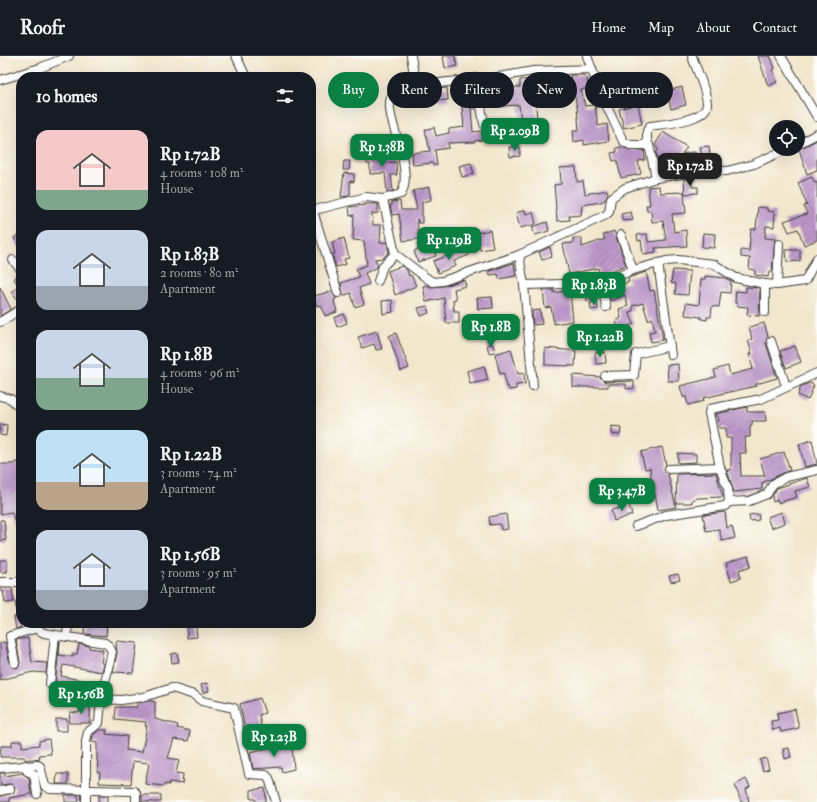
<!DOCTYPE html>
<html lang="en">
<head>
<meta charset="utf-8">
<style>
	body { margin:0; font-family:"IM FELL Double Pica",serif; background:#20242c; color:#f1f3f6; height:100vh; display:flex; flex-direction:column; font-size:15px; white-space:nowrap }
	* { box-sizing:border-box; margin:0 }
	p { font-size:13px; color:#9ea1a6 }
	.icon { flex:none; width:22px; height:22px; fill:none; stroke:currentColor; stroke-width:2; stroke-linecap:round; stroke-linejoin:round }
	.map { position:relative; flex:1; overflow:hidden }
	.drawer { position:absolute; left:16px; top:16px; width:300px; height:556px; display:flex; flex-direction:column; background:#171b24; border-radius:16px; box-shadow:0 4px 16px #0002 }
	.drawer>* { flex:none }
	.banner { position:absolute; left:328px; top:16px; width:380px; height:36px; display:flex; gap:8px }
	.tools { position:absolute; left:769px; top:64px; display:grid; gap:8px }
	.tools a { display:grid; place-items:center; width:36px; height:36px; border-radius:50%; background:#171b24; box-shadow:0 4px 16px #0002; font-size:20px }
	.price { position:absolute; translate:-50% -34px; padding:0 9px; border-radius:8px; background:#0b8043; color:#fff; font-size:13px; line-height:26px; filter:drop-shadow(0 1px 2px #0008) }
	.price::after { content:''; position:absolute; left:50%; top:24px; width:12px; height:9px; margin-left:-6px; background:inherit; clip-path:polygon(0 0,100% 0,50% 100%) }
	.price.selected { background:#222; color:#fff }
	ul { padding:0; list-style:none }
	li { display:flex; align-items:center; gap:12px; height:100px; padding:0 20px }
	li span { display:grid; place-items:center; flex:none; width:112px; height:80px; border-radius:12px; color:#555 }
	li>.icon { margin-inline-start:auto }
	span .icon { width:48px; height:48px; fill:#fffc; stroke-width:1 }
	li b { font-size:17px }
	h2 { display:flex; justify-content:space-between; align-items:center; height:48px; padding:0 20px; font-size:17px }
	.pill { padding:0 14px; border-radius:18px; background:#171b24; box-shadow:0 4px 16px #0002; font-size:14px; line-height:36px }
	.pill.selected { background:#0b8043; color:#fff }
	header { display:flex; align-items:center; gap:24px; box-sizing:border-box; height:56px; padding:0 20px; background:#171b24; border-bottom:1px solid #363941 }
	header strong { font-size:19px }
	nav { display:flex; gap:22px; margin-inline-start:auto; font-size:14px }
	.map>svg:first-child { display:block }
	.building { fill:url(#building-hatch) }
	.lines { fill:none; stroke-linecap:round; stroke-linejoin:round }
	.minor-casing { stroke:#3c3a36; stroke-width:10 }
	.minor { stroke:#fff; stroke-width:8 }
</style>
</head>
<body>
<header>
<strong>Roofr</strong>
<nav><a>Home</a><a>Map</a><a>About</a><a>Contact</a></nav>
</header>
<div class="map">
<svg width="817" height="746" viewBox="0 0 817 746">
	<defs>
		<pattern id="building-hatch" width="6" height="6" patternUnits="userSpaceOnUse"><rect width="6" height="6" fill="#bc96ca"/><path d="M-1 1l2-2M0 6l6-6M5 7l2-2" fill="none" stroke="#987aa3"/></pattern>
	</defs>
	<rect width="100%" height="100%" fill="#fdfcf7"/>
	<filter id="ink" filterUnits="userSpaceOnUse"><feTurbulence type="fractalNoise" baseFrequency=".025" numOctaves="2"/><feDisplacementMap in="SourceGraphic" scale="8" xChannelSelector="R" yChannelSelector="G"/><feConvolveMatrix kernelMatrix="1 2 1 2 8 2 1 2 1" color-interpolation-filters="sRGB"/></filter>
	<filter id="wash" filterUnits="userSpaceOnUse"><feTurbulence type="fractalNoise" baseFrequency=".012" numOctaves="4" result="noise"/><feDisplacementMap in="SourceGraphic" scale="16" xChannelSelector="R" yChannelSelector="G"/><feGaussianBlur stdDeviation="0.9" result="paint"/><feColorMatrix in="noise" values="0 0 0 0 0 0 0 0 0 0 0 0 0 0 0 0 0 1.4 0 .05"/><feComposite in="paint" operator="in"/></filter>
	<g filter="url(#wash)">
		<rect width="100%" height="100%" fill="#f2e6cc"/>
		<g id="blocks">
			<g class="building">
				<polygon points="443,0 455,0 457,10 445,12"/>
				<polygon points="758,0 770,0 775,12 772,13 777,26 768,30"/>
				<polygon points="570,19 586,19 589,32 581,34 585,50 595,49 598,70 607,68 609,85 584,89 584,84 574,86 573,74 579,74 577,51"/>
				<polygon points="536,23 536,36 535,36 537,63 521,65 519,49 501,50 500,45 489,45 488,40 485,40 483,30 487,30 487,33 520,31 520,24"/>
				<polygon points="472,29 476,52 471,52 473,76 505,72 505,69 526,67 527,78 475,85 475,86 448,87 449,92 435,94 437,109 433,109 432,107 413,109 412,97 430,95 425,74 434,71 436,80 449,77 449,73 464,71 460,30"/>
				<polygon points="682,31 686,49 671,53 667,35"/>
				<polygon points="447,32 448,44 437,45 436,33"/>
				<polygon points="638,48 642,68 624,72 619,53"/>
				<polygon points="663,76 687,91 682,98 694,96 702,101 700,91 709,90 711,107 689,111 688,98 677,112 674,110 672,113 658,104 656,97 658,94 655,89"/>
				<polygon points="817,84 817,114 807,118 799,93"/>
				<polygon points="509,91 520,91 520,100 510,101"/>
				<polygon points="622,91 630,94 644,94 645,104 638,105 641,118 621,122 617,104 613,105 611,97 617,96 616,92"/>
				<polygon points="381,96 382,107 396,106 397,119 391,119 393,135 387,136 385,117 370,118 370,108 367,108 366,98"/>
				<polygon points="344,105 350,105 349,114 343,114"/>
				<polygon points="471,107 474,118 462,121 459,110"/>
				<polygon points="576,111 577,126 583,125 585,138 607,134 608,137 605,144 601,146 582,149 581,159 569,160 570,164 557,165 554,129 561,128 560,112"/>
				<polygon points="344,117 354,118 354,126 350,125 350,140 341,141"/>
				<polygon points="812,121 815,127 817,126 817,184 804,189 798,173 789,176 784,165 807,158 804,150 807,149 798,127"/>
				<polygon points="692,122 692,131 698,131 698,137 685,138 684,123"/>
				<polygon points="659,130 660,137 684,136 686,157 672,158 674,176 686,174 687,190 655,192 656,196 643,198 641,184 638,185 637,179 647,178 648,186 666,184 663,165 652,166 651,155 647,155 646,149 650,149 648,131"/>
				<polygon points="429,131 431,144 422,146 422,167 419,167 417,163 419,183 403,185 399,158 392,159 390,149 392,149 392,146 400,145 401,154 417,154 413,135"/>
				<polygon points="365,148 378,148 378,157 372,158 373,169 381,169 380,187 387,186 389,196 383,202 375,203 378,209 376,212 365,217 369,228 359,232 364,248 355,251 351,237 343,240 341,227 359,221 356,213 367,209 364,185 353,184 354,159 350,160 349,151 365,149"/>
				<polygon points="758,151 767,152 767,155 775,156 774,171 766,170 765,182 775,183 772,216 769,216 768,221 755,219 755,214 749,213 750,202 741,201 741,194 749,195 751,173 756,173"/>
				<polygon points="525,154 526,158 533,156 536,168 520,172 516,157"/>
				<polygon points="631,156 633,164 623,165 621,158"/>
				<polygon points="547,166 549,175 535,179 532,171"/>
				<polygon points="490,174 493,192 480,194 477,177"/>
				<polygon points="614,175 626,209 600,219 598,212 569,218 563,188 573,187 573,182 582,182 582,191 605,183 603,179"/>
				<polygon points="21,177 21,194 14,182"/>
				<polygon points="703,177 715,178 714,192 702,191"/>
				<polygon points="344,182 349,202 344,203 346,208 336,211 332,198 335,198 332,186"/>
				<polygon points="429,182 436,200 418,206 414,195 419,193 417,187"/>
				<polygon points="550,191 552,201 542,204 539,196"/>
				<polygon points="467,193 469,199 454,205 456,210 438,217 433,205"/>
				<polygon points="786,194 800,194 800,205 787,206"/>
				<polygon points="514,207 516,220 499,223 498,218 490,219 489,215"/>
				<polygon points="402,210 407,214 409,220 411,219 416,230 395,239 388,215"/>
				<polygon points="673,214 690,215 688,239 675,238 676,228 671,227"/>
				<polygon points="646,216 650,235 654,234 663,284 651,286 649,276 655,275 652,262 648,264 643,247 632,250 633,255 629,256 634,268 619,274 616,265 621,262 619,253 628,250 625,239 611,245 609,233 629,226 628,222"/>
				<polygon points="18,219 21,223 21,248 12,236 19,230 14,223"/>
				<polygon points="705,220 725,222 731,225 730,237 721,236 719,251 712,250 711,261 707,261 707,264 701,263 701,261 685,259 686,247 699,249 701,223 705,223"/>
				<polygon points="464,224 466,230 454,233 456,243 453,244 454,255 459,255 459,267 446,267 444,242 426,246 423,230 427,229 430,231 444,230"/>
				<polygon points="0,231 11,253 0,260"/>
				<polygon points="746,231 760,232 759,260 747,259 748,251 736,250 737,247 735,247 736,235 746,236"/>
				<polygon points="543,234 554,234 554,237 570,234 573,265 554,268 551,251 545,252"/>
				<polygon points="332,235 336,242 334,245 337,256 325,260 321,249 317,250 314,240"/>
				<polygon points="592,236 593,244 587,245 586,237"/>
				<polygon points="492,241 493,252 478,253 477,242"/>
				<polygon points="392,244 393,256 383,258 382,245"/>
				<polygon points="597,246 598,253 591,254 590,247"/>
				<polygon points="427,250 429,257 421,260 418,252"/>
				<polygon points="540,254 542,268 533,269 532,255"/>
				<polygon points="344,258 347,267 337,271 334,262"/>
				<polygon points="764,267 768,280 766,287 777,322 756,328 756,330 703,342 704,345 688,349 686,341 683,341 680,330 716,321 714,314 728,310 730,319 753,313 749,298 752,298 748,284 752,283 749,271"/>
				<polygon points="607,270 610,282 599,284 596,273"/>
				<polygon points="377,275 382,293 376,294 374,288 362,292 358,281"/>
				<polygon points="396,277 409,312 401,315 389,280"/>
				<polygon points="493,288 495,296 489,297 487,289"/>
				<polygon points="795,290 801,306 786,312 780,295"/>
				<polygon points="545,292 576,295 575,310 545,309"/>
				<polygon points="511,293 518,318 524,317 525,328 516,329 516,333 509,334 508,330 506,331 504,317 500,318 495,298"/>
				<polygon points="605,296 606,307 596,308 595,297"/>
				<polygon points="678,308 679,325 668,325 667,309"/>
				<polygon points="484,310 488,324 470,328 467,315"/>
				<polygon points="573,319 600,321 605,326 634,325 634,332 626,333 626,328 608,328 608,331 573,331"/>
				<polygon points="810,327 814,329 808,344 798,339 801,330"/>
				<polygon points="747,351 747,356 765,356 766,365 752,365 752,369 750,369 750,381 745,381 746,397 740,397 741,420 765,420 760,403 784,396 790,414 762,427 762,433 734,436 727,414 731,414 731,382 726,382 726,372 719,372 718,360 715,360 715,358"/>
				<polygon points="0,368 7,369 6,380 0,379"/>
				<polygon points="611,370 621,371 620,379 611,378"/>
				<polygon points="812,384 817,408 805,411 799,388"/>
				<polygon points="662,391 666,408 664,414 668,418 676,451 658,454 655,438 653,438 650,412 645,413 641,396"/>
				<polygon points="678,397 696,398 696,406 678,407"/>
				<polygon points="15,406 21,406 21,464 14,465 12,456 0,458 0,408 15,408"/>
				<polygon points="716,417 723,441 698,442 692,444 692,447 676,447 677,418"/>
				<polygon points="807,422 810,431 795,435 797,441 778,447 777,444 773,446 772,441 777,432"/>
				<polygon points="641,435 643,446 634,448 631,438"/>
				<polygon points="628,445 632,459 614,465 611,454 620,452 619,448"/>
				<polygon points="725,456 727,472 732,470 735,482 722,485 719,473 706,475 703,459"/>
				<polygon points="782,456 785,467 771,472 767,461"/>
				<polygon points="506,458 508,473 501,474 500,468 490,469 489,461"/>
				<polygon points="758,458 759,464 750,465 749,459"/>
				<polygon points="0,464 4,464 6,484 0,485"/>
				<polygon points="748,500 751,510 739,514 741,522 731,525 726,507"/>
				<rect x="0" y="504" width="7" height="12"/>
				<polygon points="678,518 680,524 671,526 669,520"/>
				<polygon points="0,532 12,532 14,546 5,547 3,535 0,535"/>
				<polygon points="21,545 21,571 16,573 14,561 18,560 15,547"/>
				<polygon points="85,567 107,567 106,580 84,578"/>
				<polygon points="196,571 197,581 187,582 187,572"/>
				<polygon points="28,582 32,606 47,607 46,617 33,616 0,624 0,587 5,586 10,608 16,612 19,611 20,606 16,584"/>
				<polygon points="60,585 59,599 73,601 73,598 77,598 79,588 89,590 89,592 103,594 101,607 104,608 102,616 63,609 61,620 96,627 94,636 69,631 64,636 64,647 53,647 53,633 55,629"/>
				<polygon points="116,585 137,587 133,617 113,616 117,597"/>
				<polygon points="177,597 179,606 172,607 171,598"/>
				<polygon points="207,627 209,635 203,637 201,629"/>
				<polygon points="260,642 265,657 259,659 261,670 245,673 240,648"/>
				<polygon points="149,645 155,646 155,663 178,669 177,672 190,675 188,685 174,683 168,702 179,704 176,717 183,718 182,728 169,726 169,729 165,728 164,730 145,728 149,707 133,705 131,728 99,727 100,717 97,716 98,706 97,705 97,687 92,686 93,679 100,674 107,674 106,678 127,680 126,694 142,696 147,670 145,670 146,666 115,663 116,651 137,651 137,647"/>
				<polygon points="80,647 90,647 90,667 69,667 70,656 79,657"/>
				<polygon points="795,653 799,672 781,676 780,672 773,674 771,665 778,664 777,657"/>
				<rect x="56" y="663" width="11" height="12"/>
				<polygon points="49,683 51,698 39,699 40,702 26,704 24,701 0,701 1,690 12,690 12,685 22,685 22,691 39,689 39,685"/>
				<polygon points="292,687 294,713 282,716 281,711 253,713 250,696"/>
				<polygon points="789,692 791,701 785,703 783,693"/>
				<polygon points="766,702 769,713 763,715 760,704"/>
				<polygon points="0,717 5,717 5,720 22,717 29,722 31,738 9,742 9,746 0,746 0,740 13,737 15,732 11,728 0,729"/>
				<polygon points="57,718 68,718 68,728 56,728"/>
				<polygon points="746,723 750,731 746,733 749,746 741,746 735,729"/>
				<polygon points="265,732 266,746 256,746 256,743 251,743 251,734"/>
				<polygon points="65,739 78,739 79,746 65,746"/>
				<rect x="142" y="739" width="19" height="7"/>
				<rect x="99" y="740" width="9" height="6"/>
			</g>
		</g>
	</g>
	<g filter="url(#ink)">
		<use href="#blocks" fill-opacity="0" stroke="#3c3a36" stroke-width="1"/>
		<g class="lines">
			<defs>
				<g id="minor">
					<polyline points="236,0 246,21"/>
					<polyline points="411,0 416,30"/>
					<polyline points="587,0 601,38 623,85 630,89 649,89 656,122 706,114 727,115 754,108 787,93"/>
					<polyline points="781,0 817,61"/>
					<path d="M592 13 533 15 493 22 448 26 416 30 392 40C381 57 416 112 401 138L383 143 395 198 428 223 433 226 443 225 519 199 606 159 609 156 611 142 625 132 656 122"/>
					<polyline points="476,22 484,68"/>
					<polyline points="0,24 40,12 69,0"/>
					<path d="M647 88V75L650 70C663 68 707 65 707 48 707 35 696 13 692 0"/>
					<polyline points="798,88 817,78"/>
					<polyline points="311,155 366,141 383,143"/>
					<polyline points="313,155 338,237"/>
					<polyline points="621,179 633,214"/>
					<polyline points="519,199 524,229 602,227 633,214 666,205 678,204 714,208 736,222 765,228 777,229 805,225 817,202"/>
					<polyline points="13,204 21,214"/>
					<polyline points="658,207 671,299"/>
					<polyline points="378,225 383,210 395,198"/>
					<polyline points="602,227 606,251"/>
					<polyline points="765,228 765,256"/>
					<polyline points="524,229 533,330"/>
					<polyline points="777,229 779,188"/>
					<polyline points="0,266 21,253"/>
					<polyline points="771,285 786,330"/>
					<polyline points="605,320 634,319 636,298 670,290"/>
					<polyline points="0,340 11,343 21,353"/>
					<polyline points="669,413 720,411"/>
					<polyline points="729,446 728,433 720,411 709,357 710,353 761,343 817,317"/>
					<polyline points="636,470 666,459 725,450 729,446 749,445 767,438 773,428 786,421 817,414"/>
					<polyline points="0,526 21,526"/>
					<polyline points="36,567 40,575 44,577 105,587 109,590 112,596 101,643 70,636"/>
					<polyline points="67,581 68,567"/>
					<polyline points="15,607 10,580 38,572"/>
					<polyline points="50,628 55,579"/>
					<polyline points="25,709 27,715 34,718 37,738"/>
					<polyline points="0,712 38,709 40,710 45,730 50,733 134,735 136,737 136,746"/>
					<polyline points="0,735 10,733"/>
					<polyline points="86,746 86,685 88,676 99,667 101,643 121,644 144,641 172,632 194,639 202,645 234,652 249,718 266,719 269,722 276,746"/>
				</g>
			</defs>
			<use href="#minor" class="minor-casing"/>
			<use href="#minor" class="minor"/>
		</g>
	</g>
</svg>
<div class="tools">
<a><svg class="icon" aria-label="locate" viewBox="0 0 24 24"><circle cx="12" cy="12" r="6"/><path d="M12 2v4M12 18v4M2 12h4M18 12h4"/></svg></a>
</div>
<b class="price" style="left:515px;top:96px">Rp 2.09B</b>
<b class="price" style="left:382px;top:112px">Rp 1.38B</b>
<b class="price selected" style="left:690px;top:131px">Rp 1.72B</b>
<b class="price" style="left:449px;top:205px">Rp 1.19B</b>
<b class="price" style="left:594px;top:250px">Rp 1.83B</b>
<b class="price" style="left:491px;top:292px">Rp 1.8B</b>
<b class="price" style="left:600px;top:302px">Rp 1.22B</b>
<b class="price" style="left:622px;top:456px">Rp 3.47B</b>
<b class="price" style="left:81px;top:659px">Rp 1.56B</b>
<b class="price" style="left:274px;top:702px">Rp 1.23B</b>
<div class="banner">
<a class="pill selected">Buy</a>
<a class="pill">Rent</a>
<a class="pill">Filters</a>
<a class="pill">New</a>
<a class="pill">Apartment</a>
</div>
<section class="drawer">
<h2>10 homes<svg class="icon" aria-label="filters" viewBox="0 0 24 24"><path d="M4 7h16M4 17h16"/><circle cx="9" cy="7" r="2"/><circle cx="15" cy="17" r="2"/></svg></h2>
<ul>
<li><span style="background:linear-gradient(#f6c9c9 75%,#7fa58c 0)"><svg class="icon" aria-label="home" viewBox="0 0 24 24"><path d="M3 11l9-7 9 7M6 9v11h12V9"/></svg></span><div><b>Rp 1.72B</b><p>4 rooms · 108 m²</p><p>House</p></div></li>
<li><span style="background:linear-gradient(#c9d6e8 70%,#9aa5b1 0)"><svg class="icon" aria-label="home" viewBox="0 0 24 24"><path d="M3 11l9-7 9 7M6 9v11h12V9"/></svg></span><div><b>Rp 1.83B</b><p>2 rooms · 80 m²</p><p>Apartment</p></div></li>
<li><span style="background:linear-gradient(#c9d6e8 60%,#7fa58c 0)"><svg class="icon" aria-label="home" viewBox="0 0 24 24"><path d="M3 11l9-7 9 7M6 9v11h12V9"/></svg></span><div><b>Rp 1.8B</b><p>4 rooms · 96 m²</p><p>House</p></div></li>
<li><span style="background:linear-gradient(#bfe0f5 65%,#b9a48a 0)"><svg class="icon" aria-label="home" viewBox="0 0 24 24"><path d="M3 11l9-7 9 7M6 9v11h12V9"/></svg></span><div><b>Rp 1.22B</b><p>3 rooms · 74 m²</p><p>Apartment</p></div></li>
<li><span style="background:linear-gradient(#c9d6e8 75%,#9aa5b1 0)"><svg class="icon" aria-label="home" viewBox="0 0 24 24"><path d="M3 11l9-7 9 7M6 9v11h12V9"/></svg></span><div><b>Rp 1.56B</b><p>3 rooms · 95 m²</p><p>Apartment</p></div></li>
</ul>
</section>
</div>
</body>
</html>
